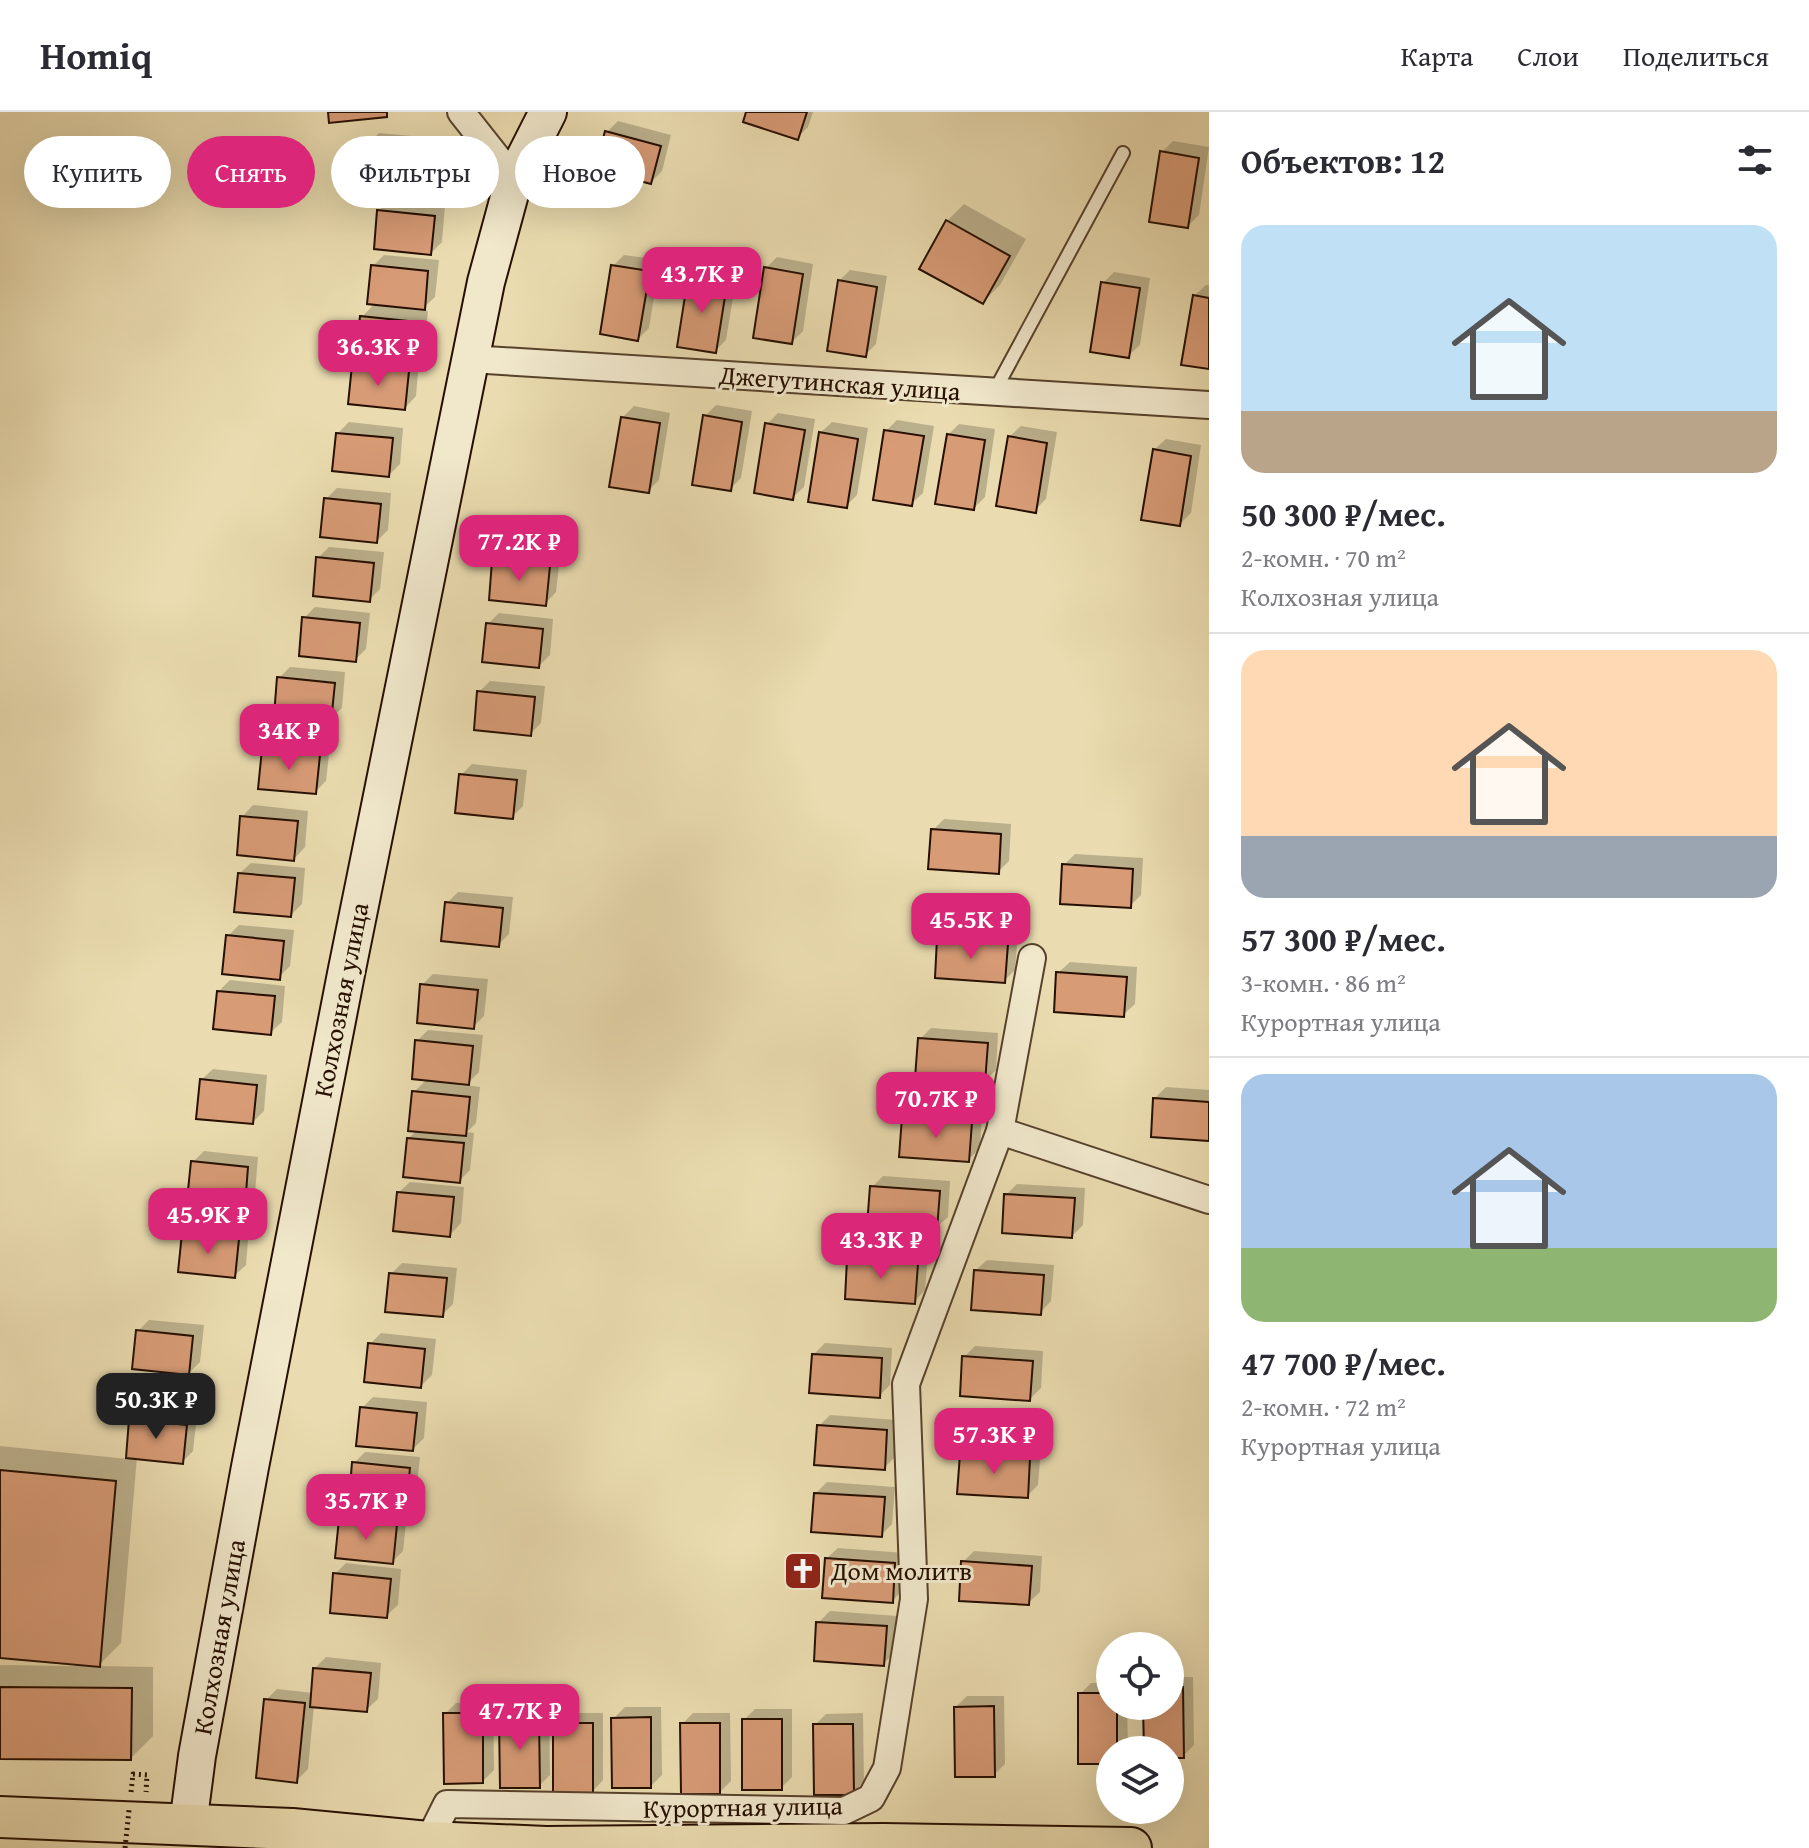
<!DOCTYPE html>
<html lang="ru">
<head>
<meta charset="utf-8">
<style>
	body { margin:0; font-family:"Gentium Book Plus",serif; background:#f7f7f7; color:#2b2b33; height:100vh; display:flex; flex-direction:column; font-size:30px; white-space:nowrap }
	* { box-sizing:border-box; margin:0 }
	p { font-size:26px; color:#7c7c81 }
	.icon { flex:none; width:44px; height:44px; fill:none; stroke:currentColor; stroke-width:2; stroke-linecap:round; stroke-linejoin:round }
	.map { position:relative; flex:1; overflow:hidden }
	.sheet { display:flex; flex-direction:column; background:#fff; width:600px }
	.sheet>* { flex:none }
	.top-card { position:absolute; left:24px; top:24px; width:760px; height:72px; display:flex; gap:16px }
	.buttons { position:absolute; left:1096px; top:1520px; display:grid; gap:16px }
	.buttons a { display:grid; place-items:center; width:88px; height:88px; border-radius:50%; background:#fff; box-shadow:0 8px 32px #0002; font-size:40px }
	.price { position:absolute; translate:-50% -68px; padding:0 18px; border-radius:16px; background:#db2777; color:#fff; font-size:26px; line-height:52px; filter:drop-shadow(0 2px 4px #0008) }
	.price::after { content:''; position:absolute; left:50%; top:48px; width:24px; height:18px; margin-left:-12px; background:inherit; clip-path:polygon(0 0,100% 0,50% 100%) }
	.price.selected { background:#222; color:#fff }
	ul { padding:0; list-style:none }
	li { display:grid; align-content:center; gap:16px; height:424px; padding:0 32px }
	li+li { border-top:2px solid #e1e1e2 }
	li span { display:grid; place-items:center; height:248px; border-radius:24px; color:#555 }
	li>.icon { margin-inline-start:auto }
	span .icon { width:144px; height:144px; fill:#fffc; stroke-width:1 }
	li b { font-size:34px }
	h2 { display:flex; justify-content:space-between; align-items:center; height:96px; padding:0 32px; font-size:34px }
	.pill { padding:0 28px; border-radius:36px; background:#fff; box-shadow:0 8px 32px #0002; font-size:28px; line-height:72px }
	.pill.selected { background:#db2777; color:#fff }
	header { display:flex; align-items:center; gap:48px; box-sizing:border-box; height:112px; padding:0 40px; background:#fff; border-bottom:2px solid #e1e1e2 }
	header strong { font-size:38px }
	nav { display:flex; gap:44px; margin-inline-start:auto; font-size:28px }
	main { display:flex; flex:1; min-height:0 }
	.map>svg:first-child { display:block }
	.shadow { fill:#0003 }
	.building { fill:#d79b76; stroke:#260f00; stroke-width:2 }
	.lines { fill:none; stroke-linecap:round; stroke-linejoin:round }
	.service-casing { stroke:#57422c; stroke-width:16 }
	.minor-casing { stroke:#57422c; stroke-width:30 }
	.secondary-casing { stroke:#260f00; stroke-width:40 }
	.primary-casing { stroke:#260f00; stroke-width:44 }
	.path { stroke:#260f00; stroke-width:5; stroke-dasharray:2 4; stroke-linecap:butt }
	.service { stroke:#f1e8cc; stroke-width:12 }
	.minor { stroke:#f1e8cc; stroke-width:26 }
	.secondary { stroke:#f1e8cc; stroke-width:36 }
	.primary { stroke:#eadcb0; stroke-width:40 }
	.path-bridge { stroke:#260f00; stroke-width:5; stroke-dasharray:2 4; stroke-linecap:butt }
	.labels { text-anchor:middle; stroke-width:6; stroke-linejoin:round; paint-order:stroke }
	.street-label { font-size:26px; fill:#260f00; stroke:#f1e8cc }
	.poi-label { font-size:26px; fill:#260f00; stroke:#f1e8cc; text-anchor:start }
</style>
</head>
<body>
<header>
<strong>Homiq</strong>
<nav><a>Карта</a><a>Слои</a><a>Поделиться</a></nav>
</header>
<main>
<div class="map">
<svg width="1209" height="1736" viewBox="0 0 1209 1736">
	<rect width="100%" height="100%" fill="#eadcb0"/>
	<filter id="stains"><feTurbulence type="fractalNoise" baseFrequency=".0025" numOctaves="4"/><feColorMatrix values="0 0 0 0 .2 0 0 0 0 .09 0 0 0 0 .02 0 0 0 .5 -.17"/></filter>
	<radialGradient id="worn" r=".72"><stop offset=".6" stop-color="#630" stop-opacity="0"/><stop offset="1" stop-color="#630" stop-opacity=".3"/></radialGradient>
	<g class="shadow">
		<polygon points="748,0 813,0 808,15 797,26"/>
		<polygon points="618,9 671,23 662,59 651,70 607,20"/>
		<polygon points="379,21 434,26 430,63 419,74 368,32"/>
		<polygon points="1173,29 1209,35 1199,103 1188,114 1162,40"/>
		<polygon points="390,88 445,93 442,130 431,141 379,99"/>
		<polygon points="964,92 1026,127 1000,173 983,190 947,109"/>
		<polygon points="384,143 439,148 435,185 421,198 428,199 424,236 412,247 419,248 416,284 405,296 354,254 365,242 362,205 375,191 373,154"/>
		<polygon points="624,143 660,148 649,216 638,227 613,154"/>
		<polygon points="777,145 813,152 803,219 792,230 766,156"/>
		<polygon points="701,155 737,161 726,228 715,239 690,166"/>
		<polygon points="850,158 887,164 876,232 865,243 839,169"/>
		<polygon points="1114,160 1150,166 1140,233 1128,244 1103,171"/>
		<polygon points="1206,173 1209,173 1209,255 1194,184"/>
		<polygon points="716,293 752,299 741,366 730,377 705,304"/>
		<polygon points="634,294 670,301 659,368 648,379 623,305"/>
		<polygon points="778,301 815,307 804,375 792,386 767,312"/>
		<polygon points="897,308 934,314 923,381 911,392 886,319"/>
		<polygon points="349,310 403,316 400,352 389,363 337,322"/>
		<polygon points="832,310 868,316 857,383 846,394 820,321"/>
		<polygon points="959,312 995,317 985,385 974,396 948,323"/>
		<polygon points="1021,314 1057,320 1046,387 1035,398 1009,325"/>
		<polygon points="1166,327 1201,333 1191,401 1180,412 1154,338"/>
		<polygon points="337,376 391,381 388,418 377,429 326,387"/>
		<polygon points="329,435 384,440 380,477 369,488 318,446"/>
		<polygon points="505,439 560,444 556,480 545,492 494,450"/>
		<polygon points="315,495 370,501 366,537 355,548 304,506"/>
		<polygon points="499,501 553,507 550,543 539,554 488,512"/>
		<polygon points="290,555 345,560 342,596 330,607 279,566"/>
		<polygon points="490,569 545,574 541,611 530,622 479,580"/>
		<polygon points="275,627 330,633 326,669 315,680 264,638"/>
		<polygon points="472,652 527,658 523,694 512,705 461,663"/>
		<polygon points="253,693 308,699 305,735 294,747 242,705"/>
		<polygon points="944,707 1011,712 1009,749 998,760 933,718"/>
		<polygon points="1075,742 1143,746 1141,783 1130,794 1064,753"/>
		<polygon points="251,751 305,756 302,792 291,803 239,762"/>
		<polygon points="458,780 513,785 509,822 498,833 447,791"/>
		<polygon points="239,813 294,818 290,854 279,865 228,824"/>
		<polygon points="950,816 1018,821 1015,858 1004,869 939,827"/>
		<polygon points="1070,850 1137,855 1135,892 1123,903 1058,861"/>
		<polygon points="433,862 488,867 484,904 473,915 422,873"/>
		<polygon points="230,868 285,874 282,910 270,921 219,879"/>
		<polygon points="931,916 998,921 996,958 985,969 920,927"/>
		<polygon points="428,918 483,923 479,960 466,973 480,975 476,1011 467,1020 474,1021 470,1058 459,1069 409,1026 417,1018 414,980 427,967 417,929"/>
		<polygon points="213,957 267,963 264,999 253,1010 201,968"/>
		<polygon points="1166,975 1209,978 1209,1027 1155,986"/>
		<polygon points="915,995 982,1000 980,1036 969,1047 904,1006"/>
		<polygon points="204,1039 258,1045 255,1081 244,1092 193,1050"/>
		<polygon points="883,1064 950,1069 948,1105 936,1116 872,1075"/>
		<polygon points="410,1070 464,1075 461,1111 450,1123 398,1081"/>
		<polygon points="1017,1072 1085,1076 1083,1113 1072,1124 1006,1083"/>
		<polygon points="195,1111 249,1116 246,1153 234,1164 184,1122"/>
		<polygon points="860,1137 928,1141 925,1178 914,1190 849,1148"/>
		<polygon points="987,1148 1054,1153 1051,1189 1040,1201 975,1159"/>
		<polygon points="402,1151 457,1156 453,1192 442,1203 391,1162"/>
		<polygon points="149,1208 204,1213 200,1250 189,1261 138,1219"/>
		<polygon points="381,1221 436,1227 432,1263 421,1274 370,1232"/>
		<polygon points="825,1231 892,1236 890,1273 879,1284 814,1242"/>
		<polygon points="975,1234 1043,1239 1041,1276 1030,1287 964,1245"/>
		<polygon points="373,1285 427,1290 424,1326 413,1337 362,1296"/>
		<polygon points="142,1297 197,1303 193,1339 182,1350 137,1345 121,1531 98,1554 153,1555 153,1624 131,1646 0,1645 0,1553 74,1554 74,1551 0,1544 0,1334 128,1347 131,1308"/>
		<polygon points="830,1303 897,1308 895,1345 884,1356 819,1314"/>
		<polygon points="973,1332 1041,1336 1038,1373 1027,1384 962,1343"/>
		<polygon points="365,1340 420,1345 416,1382 405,1393 354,1351"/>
		<polygon points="827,1370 895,1375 892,1412 881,1423 816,1381"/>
		<polygon points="352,1397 407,1402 403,1439 392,1450 341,1408"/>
		<polygon points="838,1436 905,1441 903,1478 892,1489 826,1447"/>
		<polygon points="974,1439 1042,1444 1040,1480 1028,1491 963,1450"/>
		<polygon points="346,1451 401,1457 398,1493 386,1504 335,1462"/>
		<polygon points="830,1499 897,1504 894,1541 883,1552 818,1511"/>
		<polygon points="326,1545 381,1551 378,1587 366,1598 314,1593 308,1657 297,1668 266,1588 277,1577 313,1581 315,1556"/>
		<polygon points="1170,1565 1193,1565 1194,1633 1183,1644 1170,1644 1170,1638 1146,1638 1145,1594 1170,1594"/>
		<polygon points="1091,1571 1110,1571 1110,1594 1127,1594 1128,1638 1110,1638 1110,1650 1080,1582"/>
		<polygon points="967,1584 1004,1584 1005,1652 994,1663 956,1595"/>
		<polygon points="493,1590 494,1658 483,1669 445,1602 456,1591"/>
		<polygon points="512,1595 549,1595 550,1663 539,1674 501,1606"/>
		<polygon points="625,1595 661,1595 662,1663 651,1674 614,1606"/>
		<polygon points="755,1597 792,1597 792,1665 781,1676 744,1608"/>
		<polygon points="566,1601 603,1601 603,1668 592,1680 555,1612"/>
		<polygon points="693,1601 730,1601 731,1669 720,1680 682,1612"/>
		<polygon points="863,1601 864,1670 853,1681 815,1613 826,1602"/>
	</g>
	<g class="building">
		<polygon points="328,0 387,0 387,5 329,11"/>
		<polygon points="746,0 807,0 798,28 743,10"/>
		<polygon points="605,19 661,34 651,72 595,57"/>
		<polygon points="366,31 424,37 420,76 363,70"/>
		<polygon points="1160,39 1199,46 1188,116 1149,110"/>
		<polygon points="377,98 435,104 431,143 374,137"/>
		<polygon points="946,108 1010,144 983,192 919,157"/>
		<polygon points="371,153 428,159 425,198 367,192"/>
		<polygon points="611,153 650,159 638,229 600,222"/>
		<polygon points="764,155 803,162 792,232 753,226"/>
		<polygon points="688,165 727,172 716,241 677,235"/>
		<polygon points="838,168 877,175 866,245 827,239"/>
		<polygon points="1101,170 1140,176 1129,246 1090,240"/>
		<polygon points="1193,183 1209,186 1209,257 1181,253"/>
		<polygon points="360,204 417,210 414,249 356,243"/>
		<polygon points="352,253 409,259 405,298 348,292"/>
		<polygon points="703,303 742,310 731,379 692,373"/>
		<polygon points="621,305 660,311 649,381 609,375"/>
		<polygon points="765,311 805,318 793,388 754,381"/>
		<polygon points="884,318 924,324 912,394 873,388"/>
		<polygon points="819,320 858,327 847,396 808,390"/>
		<polygon points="336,321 393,326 389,365 332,359"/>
		<polygon points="947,322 985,328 974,398 935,392"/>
		<polygon points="1008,324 1047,331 1036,401 996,394"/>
		<polygon points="1153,337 1191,344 1180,414 1141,408"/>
		<polygon points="324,386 381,392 377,431 320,425"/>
		<polygon points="316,445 374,451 370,490 313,484"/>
		<polygon points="492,449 550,454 546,494 489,488"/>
		<polygon points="302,505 360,511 356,550 299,544"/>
		<polygon points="486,511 543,517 539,556 482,550"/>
		<polygon points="277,565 335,571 331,610 274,604"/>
		<polygon points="477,579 535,585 531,624 474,618"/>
		<polygon points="262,637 320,643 316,682 258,677"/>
		<polygon points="459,662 517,668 513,707 455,701"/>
		<polygon points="240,704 298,709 294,749 237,743"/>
		<polygon points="931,717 1001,722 999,762 928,757"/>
		<polygon points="1062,752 1133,757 1131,796 1060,792"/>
		<polygon points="238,761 295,766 291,805 234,800"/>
		<polygon points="445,790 503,796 499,835 441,829"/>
		<polygon points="226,823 284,829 280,868 222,862"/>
		<polygon points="937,826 1008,832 1005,871 935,866"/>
		<polygon points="1056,860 1127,865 1124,905 1054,900"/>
		<polygon points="420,872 478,878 474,917 417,911"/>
		<polygon points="217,879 275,884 271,923 213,917"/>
		<polygon points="918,926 988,931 985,971 915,966"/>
		<polygon points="415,928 473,934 469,973 412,967"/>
		<polygon points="200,967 257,973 253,1012 196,1007"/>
		<polygon points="412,979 470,985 466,1024 408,1019"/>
		<polygon points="1153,986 1209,990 1209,1029 1151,1025"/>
		<polygon points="902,1005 972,1010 969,1050 899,1045"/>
		<polygon points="407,1026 464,1031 460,1071 403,1065"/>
		<polygon points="191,1049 248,1055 245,1094 187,1088"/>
		<polygon points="870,1074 940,1079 937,1118 867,1114"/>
		<polygon points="397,1080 454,1085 450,1125 393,1119"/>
		<polygon points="1004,1082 1075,1086 1072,1126 1002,1121"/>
		<polygon points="182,1121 239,1127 235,1166 178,1160"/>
		<polygon points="847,1147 918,1152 915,1192 845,1187"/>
		<polygon points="974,1158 1044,1163 1041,1203 971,1198"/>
		<polygon points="389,1161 447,1166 443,1205 385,1200"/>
		<polygon points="136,1218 193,1224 189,1263 132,1257"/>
		<polygon points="368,1231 425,1237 421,1276 364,1270"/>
		<polygon points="812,1242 882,1246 880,1286 809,1281"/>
		<polygon points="962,1244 1033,1249 1030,1289 960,1284"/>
		<polygon points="360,1295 417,1301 413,1339 356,1334"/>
		<polygon points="129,1307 187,1313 183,1352 126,1346"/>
		<polygon points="817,1313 887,1318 885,1358 814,1353"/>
		<polygon points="960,1342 1030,1346 1028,1386 957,1382"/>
		<polygon points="352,1350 410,1356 406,1395 349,1389"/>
		<polygon points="0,1358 116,1369 100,1555 0,1546"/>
		<polygon points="814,1381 885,1385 882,1425 811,1420"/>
		<polygon points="339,1407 397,1413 393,1452 335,1446"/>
		<polygon points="825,1446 895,1451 893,1491 822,1486"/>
		<polygon points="961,1449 1032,1454 1029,1493 959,1489"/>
		<polygon points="333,1461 391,1467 387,1506 330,1501"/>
		<polygon points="816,1510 887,1514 884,1554 814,1549"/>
		<polygon points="313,1556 371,1561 367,1600 310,1595"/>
		<polygon points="0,1575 132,1576 131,1648 0,1647"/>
		<polygon points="1170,1575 1183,1575 1184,1646 1170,1646 1170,1638 1144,1638 1143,1594 1170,1594"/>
		<polygon points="1078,1581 1110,1581 1110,1594 1117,1594 1117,1638 1110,1638 1110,1652 1078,1652"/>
		<polygon points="264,1587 305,1591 297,1671 256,1666"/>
		<polygon points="994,1594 995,1665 955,1665 954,1595"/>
		<polygon points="443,1601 483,1601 483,1671 444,1672"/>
		<polygon points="499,1605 539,1605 540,1676 500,1676"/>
		<polygon points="651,1605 651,1676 612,1676 611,1606"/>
		<rect x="742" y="1607" width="40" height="71"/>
		<rect x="553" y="1611" width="40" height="71"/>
		<polygon points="680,1611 720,1611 720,1682 681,1682"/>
		<polygon points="813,1612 853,1612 854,1683 814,1683"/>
	</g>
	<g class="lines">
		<defs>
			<polyline id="service" points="994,280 1123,41"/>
			<g id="minor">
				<polyline points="461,0 514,67"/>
				<polyline points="470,247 1209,293"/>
				<polyline points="1000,1019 1209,1088"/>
				<polyline points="428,1730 447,1692 844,1699 871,1686 887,1656 914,1487 906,1272 1000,1019 1032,846"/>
			</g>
			<polyline id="secondary" points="188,1713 197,1644 250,1355 346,862 486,170 514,67 548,0"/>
			<polyline id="primary" points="0,1705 292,1717 428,1730 546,1735 884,1732 1131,1736"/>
		</defs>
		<use href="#service" class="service-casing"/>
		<use href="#minor" class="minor-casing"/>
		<use href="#secondary" class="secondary-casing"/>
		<use href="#primary" class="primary-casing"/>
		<polyline class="path" points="131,1680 133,1662 147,1663 146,1680"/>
		<use href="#service" class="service"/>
		<use href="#minor" class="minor"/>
		<use href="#secondary" class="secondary"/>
		<use href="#primary" class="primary"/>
		<polyline class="path-bridge" points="125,1736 129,1698"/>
	</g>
	<defs>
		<symbol id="church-square" viewBox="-11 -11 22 22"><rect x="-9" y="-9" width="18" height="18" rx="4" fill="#8f2418" stroke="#f1e8cc"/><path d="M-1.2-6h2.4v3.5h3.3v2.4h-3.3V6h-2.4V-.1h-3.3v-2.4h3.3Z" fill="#fff"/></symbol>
	</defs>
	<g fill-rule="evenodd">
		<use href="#church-square" x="781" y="1437" width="44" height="44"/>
	</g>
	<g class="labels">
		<g class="street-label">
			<text transform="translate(840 271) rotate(4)" y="9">Джегутинская улица</text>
			<text transform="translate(341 888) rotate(-79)" y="9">Колхозная улица</text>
			<text transform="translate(219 1525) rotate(-80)" y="9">Колхозная улица</text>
			<text transform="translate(743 1695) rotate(-1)" y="9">Курортная улица</text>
		</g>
		<g class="poi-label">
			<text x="831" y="1468">Дом молитв</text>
		</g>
	</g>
	<rect width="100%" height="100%" filter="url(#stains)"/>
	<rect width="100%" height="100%" fill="url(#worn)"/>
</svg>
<div class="buttons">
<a><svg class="icon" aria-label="locate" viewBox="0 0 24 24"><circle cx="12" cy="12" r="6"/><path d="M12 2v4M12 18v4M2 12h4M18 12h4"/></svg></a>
<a><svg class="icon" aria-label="layers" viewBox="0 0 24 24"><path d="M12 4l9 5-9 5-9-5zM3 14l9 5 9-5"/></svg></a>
</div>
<b class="price" style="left:702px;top:203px">43.7K ₽</b>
<b class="price" style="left:378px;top:276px">36.3K ₽</b>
<b class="price" style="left:519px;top:471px">77.2K ₽</b>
<b class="price" style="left:289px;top:660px">34K ₽</b>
<b class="price" style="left:971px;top:849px">45.5K ₽</b>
<b class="price" style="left:936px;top:1028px">70.7K ₽</b>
<b class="price" style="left:208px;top:1144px">45.9K ₽</b>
<b class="price" style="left:881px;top:1169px">43.3K ₽</b>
<b class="price selected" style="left:156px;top:1329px">50.3K ₽</b>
<b class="price" style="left:994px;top:1364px">57.3K ₽</b>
<b class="price" style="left:366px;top:1430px">35.7K ₽</b>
<b class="price" style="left:520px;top:1640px">47.7K ₽</b>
<div class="top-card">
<a class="pill">Купить</a>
<a class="pill selected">Снять</a>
<a class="pill">Фильтры</a>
<a class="pill">Новое</a>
</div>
</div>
<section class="sheet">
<h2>Объектов: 12<svg class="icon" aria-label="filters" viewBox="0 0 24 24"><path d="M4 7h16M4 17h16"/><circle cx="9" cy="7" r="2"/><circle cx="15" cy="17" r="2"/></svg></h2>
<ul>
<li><span style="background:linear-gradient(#bfe0f5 75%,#b9a48a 0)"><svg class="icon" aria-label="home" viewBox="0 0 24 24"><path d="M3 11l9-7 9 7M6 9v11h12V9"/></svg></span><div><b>50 300 ₽/мес.</b><p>2-комн. · 70 m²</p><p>Колхозная улица</p></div></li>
<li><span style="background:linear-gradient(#ffd9b3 75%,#9aa5b1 0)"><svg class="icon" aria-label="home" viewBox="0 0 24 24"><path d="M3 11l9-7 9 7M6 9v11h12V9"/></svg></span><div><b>57 300 ₽/мес.</b><p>3-комн. · 86 m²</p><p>Курортная улица</p></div></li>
<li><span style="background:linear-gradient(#a9c7e8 70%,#8fb573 0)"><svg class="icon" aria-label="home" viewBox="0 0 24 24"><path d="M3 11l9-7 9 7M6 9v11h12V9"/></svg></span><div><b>47 700 ₽/мес.</b><p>2-комн. · 72 m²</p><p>Курортная улица</p></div></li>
</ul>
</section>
</main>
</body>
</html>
